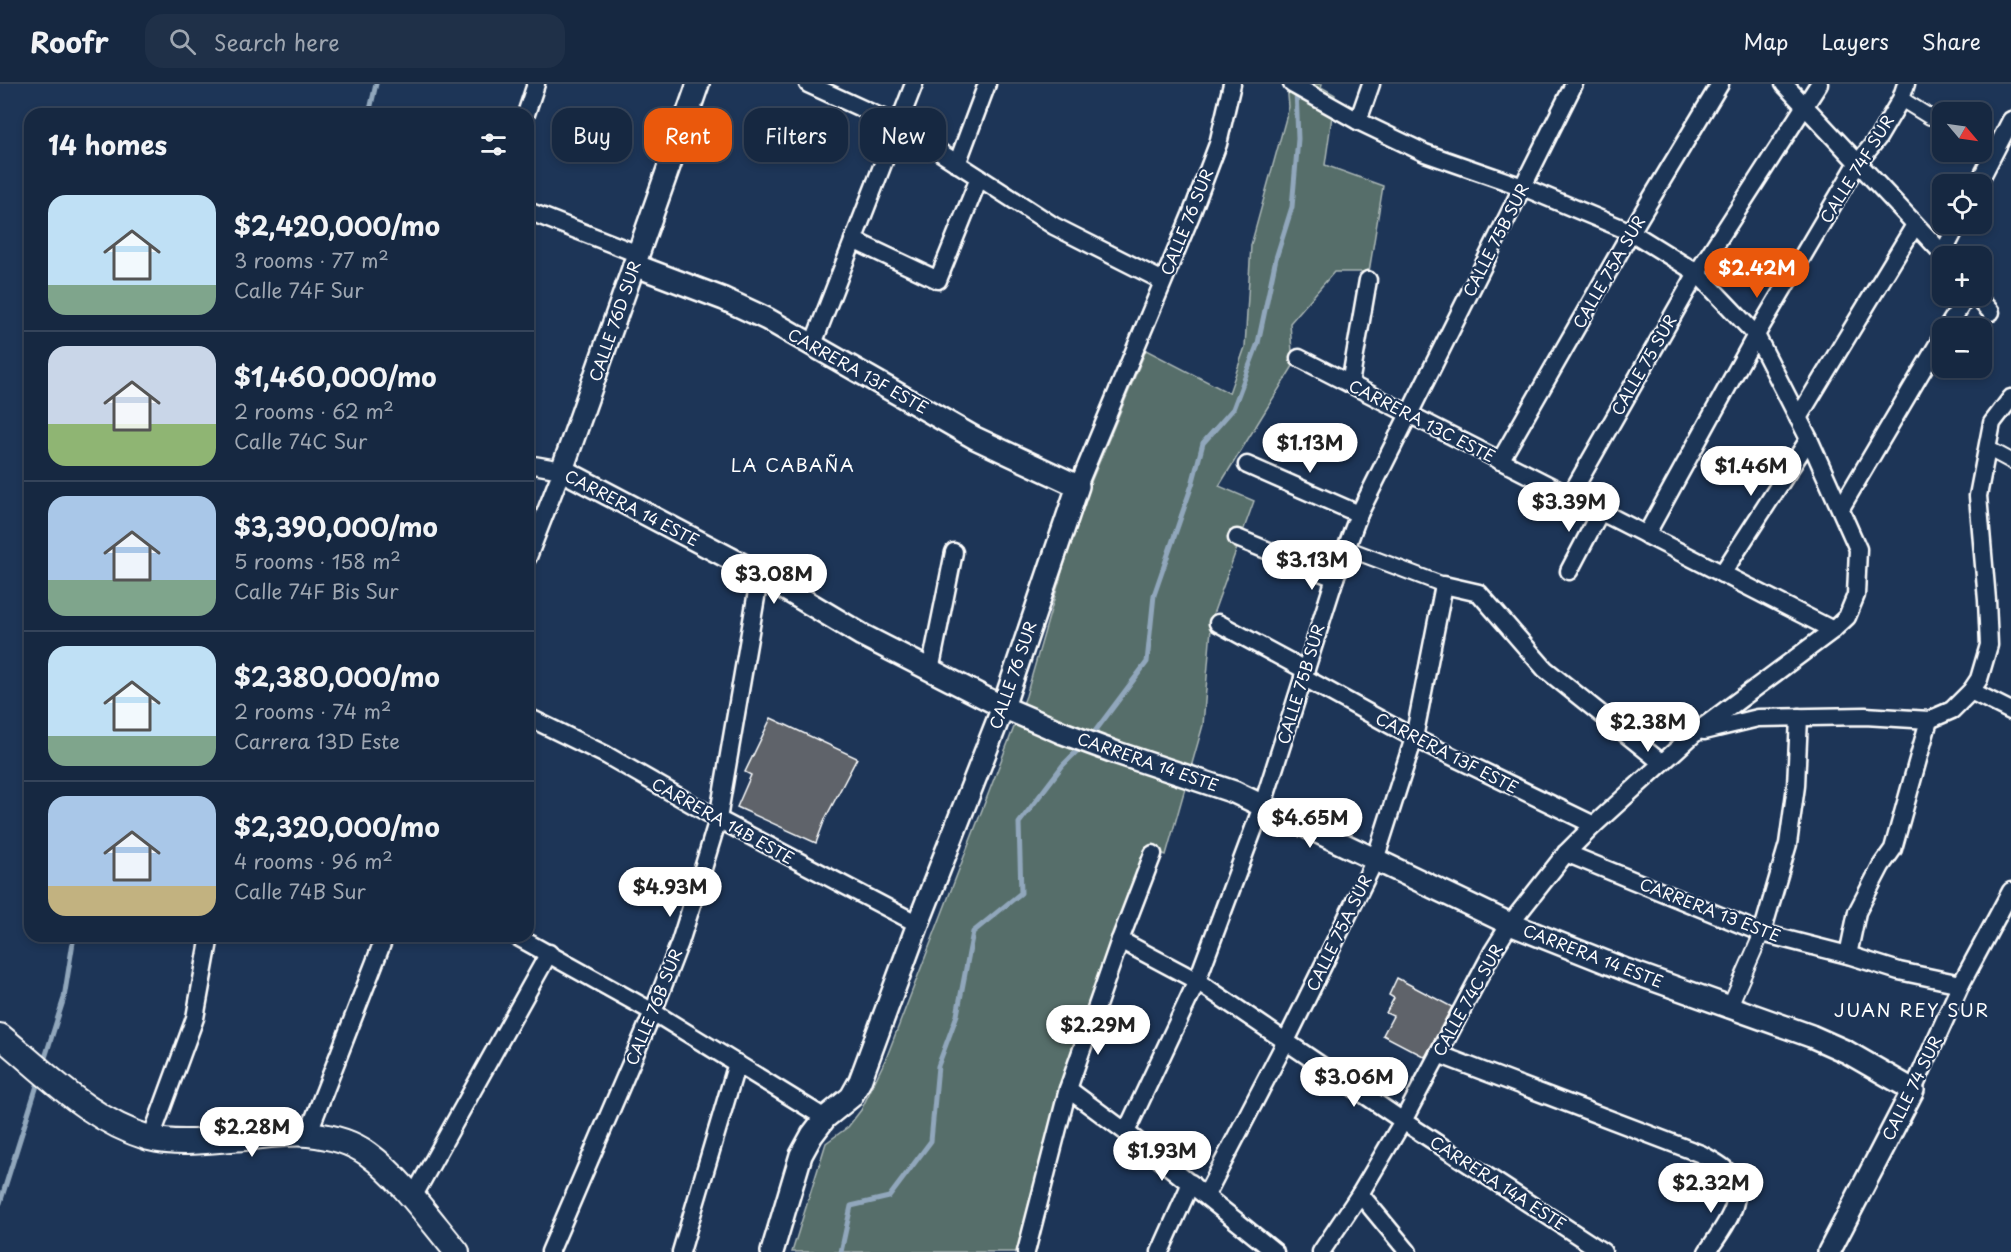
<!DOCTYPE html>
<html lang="en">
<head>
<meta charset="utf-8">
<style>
	body { margin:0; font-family:"Playpen Sans",sans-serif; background:#1f3048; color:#f1f3f6; height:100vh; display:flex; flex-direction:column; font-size:22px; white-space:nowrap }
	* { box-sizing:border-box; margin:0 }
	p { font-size:20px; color:#9ea6b1 }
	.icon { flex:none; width:33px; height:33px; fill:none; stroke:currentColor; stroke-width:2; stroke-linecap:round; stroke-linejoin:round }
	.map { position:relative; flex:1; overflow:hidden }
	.side { position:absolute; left:24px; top:24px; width:510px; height:834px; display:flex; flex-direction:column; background:#162841; border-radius:18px; box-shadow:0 3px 9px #0003,0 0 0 2px #35445a }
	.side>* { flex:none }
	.guide { position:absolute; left:552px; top:24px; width:570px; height:54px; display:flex; gap:12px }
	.needle { width:39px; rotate:119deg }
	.fabs { position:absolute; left:1932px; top:18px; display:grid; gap:12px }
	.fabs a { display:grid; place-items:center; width:60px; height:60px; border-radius:12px; background:#162841; box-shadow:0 3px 9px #0003,0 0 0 2px #35445a; font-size:30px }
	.price { position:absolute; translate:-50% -51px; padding:0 14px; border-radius:21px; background:#fff; color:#222; font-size:20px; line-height:39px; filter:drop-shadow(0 2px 3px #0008) }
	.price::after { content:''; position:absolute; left:50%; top:36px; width:18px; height:14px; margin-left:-9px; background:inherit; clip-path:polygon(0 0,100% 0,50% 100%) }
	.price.selected { background:#ea580c; color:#fff }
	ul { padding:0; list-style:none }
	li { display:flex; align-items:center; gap:18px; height:150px; padding:0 24px }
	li+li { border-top:2px solid #35445a }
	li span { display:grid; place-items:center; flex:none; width:168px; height:120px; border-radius:18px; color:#555 }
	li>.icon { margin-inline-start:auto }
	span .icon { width:72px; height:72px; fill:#fffc; stroke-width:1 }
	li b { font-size:26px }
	h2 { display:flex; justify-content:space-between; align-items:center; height:72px; padding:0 24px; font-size:26px }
	.chip { padding:0 21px; border-radius:18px; background:#162841; box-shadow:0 3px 9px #0003,0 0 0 2px #35445a; font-size:21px; line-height:54px }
	.chip.selected { background:#ea580c; color:#fff }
	header { display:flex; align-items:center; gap:36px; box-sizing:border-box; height:84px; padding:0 30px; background:#162841; border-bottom:2px solid #35445a }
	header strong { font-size:28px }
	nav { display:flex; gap:33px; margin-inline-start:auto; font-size:21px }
	.search { width:420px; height:54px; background:#1f3048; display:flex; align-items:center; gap:15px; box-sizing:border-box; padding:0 21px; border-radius:18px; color:#9ea6b1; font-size:22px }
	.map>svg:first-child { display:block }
	.green { fill:#566e6b; stroke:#aab6b5; stroke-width:1.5 }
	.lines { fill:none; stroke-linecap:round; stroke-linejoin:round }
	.stream { stroke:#91a7bc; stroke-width:5 }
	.building { fill:#5e646a; stroke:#fff; stroke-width:1.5 }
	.pedestrian-casing { stroke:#fff; stroke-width:18 }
	.minor-casing { stroke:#fff; stroke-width:21 }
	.tertiary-casing { stroke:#fff; stroke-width:26 }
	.secondary-casing { stroke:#fff; stroke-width:28 }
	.pedestrian { stroke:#1d3557; stroke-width:14 }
	.minor { stroke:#1d3557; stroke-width:16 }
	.tertiary { stroke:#1d3557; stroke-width:21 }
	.secondary { stroke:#1d3557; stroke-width:24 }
	.labels { text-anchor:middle; stroke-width:4.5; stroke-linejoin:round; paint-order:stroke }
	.street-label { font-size:16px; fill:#fff; stroke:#1d3557 }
	.neighbourhood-label { font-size:18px; letter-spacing:1.5px; fill:#fff; stroke:#1d3557 }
</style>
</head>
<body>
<header>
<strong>Roofr</strong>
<div class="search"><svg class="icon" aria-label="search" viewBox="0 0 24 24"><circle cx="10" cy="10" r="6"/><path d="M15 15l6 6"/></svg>Search here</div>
<nav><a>Map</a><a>Layers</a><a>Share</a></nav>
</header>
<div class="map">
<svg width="2011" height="1168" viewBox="0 0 2011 1168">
	<rect width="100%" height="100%" fill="#1d3557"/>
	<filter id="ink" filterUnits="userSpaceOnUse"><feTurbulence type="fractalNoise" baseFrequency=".0167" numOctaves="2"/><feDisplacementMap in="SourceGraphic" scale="12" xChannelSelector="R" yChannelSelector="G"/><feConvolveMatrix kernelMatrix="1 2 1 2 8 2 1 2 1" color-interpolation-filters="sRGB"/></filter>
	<g filter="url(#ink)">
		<polygon class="green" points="1287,0 1322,0 1321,3 1335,11 1325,81 1383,102 1369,188 1334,188 1290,239 1293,282 1219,402 1254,417 1212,533 1203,641 1166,771 1148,764 1050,1042 1017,1168 792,1168 826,1059 848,1043 861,1026 887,972 1026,612 1081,422 1146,266 1229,309 1245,263 1251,161 1289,23"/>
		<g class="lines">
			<g class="stream">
				<polyline points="369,30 376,0"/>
				<polyline points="1090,654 1147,578 1154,511 1192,401 1203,359 1233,325 1258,259 1276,174 1292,123 1298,55 1296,6"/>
				<polyline points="43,980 64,914 74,852"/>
				<polyline points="0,1119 39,995"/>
				<polyline points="841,1168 851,1122 889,1113 931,1057 938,982 957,931 973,848 1021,809 1019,739 1063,681 1083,661"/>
			</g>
		</g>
		<g class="building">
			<polygon points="771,634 857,674 825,735 816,759 737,723 751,691 745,688"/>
			<polygon points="1397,894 1452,923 1425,973 1383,951 1393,932 1386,929 1394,914 1389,911"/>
		</g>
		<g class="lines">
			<defs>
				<g id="pedestrian">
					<polyline points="1901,15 1930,33"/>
					<polyline points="1987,364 2011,377"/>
					<polyline points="1346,464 1444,501"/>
					<polyline points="1729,924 1762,849"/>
				</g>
				<g id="minor">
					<polyline points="808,0 898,41 1054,142 1163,197"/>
					<polyline points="1292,0 1358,37 1425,69 1523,103 1631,148 1697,189 1756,251 1809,355 1858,465 1856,511 1847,533 1833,546 1695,649 1594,741 1566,769 1510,840 1493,867 1403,1037 1360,1110 1321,1168"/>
					<polyline points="1784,0 1945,172"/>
					<polyline points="526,30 536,0"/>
					<polyline points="1358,37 1371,0"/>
					<polyline points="957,80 987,0"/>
					<polyline points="1978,100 2011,36"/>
					<polyline points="528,127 638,170"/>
					<polyline points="853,156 938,196 979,94"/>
					<polyline points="1943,169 1958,140"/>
					<polyline points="1976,212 1991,228"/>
					<polyline points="1947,244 1967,212"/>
					<polyline points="813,260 914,0"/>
					<polyline points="1299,274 1833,546"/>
					<polyline points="1350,300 1368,196"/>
					<polyline points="1798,334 1915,141"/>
					<polyline points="1500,377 1631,148 1720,0"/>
					<polyline points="528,380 562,386 528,473"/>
					<polyline points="1247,381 1359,430"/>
					<polyline points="1078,402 1191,131 1218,60 1232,0"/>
					<polyline points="1570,412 1697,189 1819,0"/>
					<polyline points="1841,424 1942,253"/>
					<polyline points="1646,451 1756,251 1857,80 1878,54 1901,15 1906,0"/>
					<polyline points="1237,454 1335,494"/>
					<polyline points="1569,487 1600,428"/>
					<polyline points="1722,490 1809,355"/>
					<polyline points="1218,539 1305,586"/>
					<polyline points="930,587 954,468"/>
					<polyline points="1303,593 1414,654 1594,741"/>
					<polyline points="1971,607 2011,627"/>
					<polyline points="528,633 606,671 718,735 918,840"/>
					<polyline points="1704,647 1758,634 1865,632 1929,636 1952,626 1971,607 1979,595 1989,561 1987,516 1978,412 1992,339 2011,314"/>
					<polyline points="1566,769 1762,849 1848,871 1899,887 1961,900"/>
					<polyline points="1762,849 1788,760 1796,702 1799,633"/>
					<polyline points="516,852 653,928 825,1034"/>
					<polyline points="1120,856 1197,897 1403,1037 1603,1168"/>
					<polyline points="1848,871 1857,828 1881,782 1893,765 1929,636"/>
					<path d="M1438 970 1701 1070C1708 1074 1718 1079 1725 1085 1752 1111 1723 1144 1707 1168"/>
					<polyline points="1068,1005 1126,1048 1275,1168"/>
					<polyline points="1913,1006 1961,900 2011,807"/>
					<polyline points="1126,1048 1197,897 1263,720 1335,494 1359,430 1574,0"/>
					<polyline points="308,1050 385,852"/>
					<polyline points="151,1054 195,934 210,852"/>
					<polyline points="1360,1110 1408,1168"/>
					<polyline points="1206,1111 1286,957 1375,776 1414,654 1444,501 1479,509 1545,585 1662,679"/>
					<polyline points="412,1115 549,869"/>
					<polyline points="550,1168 653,928 680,858 695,811 718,735 760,490"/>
					<polyline points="681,1168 737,979"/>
					<polyline points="1026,1168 1068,1005 1120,856 1153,770"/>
					<polyline points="1160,1168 1191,1099"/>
				</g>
				<g id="tertiary">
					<polyline points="698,0 562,386 760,490 862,551 1003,623 1063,649 1117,669 1234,708 1510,840 1626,886 1811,952 1847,968 1913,1006 1829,1168"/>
					<polyline points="634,181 724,215 767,235 975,354 1078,402 1003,623 918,840 860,997 851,1013 825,1034 812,1051 801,1071 772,1168"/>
				</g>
				<path id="secondary" d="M0 952C47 990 89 1036 149 1054 179 1062 214 1056 245 1054 265 1052 288 1048 308 1050 328 1052 352 1058 368 1070 401 1094 431 1137 457 1168"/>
			</defs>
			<use href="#pedestrian" class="pedestrian-casing"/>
			<use href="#minor" class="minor-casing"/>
			<use href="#tertiary" class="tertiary-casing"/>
			<use href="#secondary" class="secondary-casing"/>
			<use href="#pedestrian" class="pedestrian"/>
			<use href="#minor" class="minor"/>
			<use href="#tertiary" class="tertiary"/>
			<use href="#secondary" class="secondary"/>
		</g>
	</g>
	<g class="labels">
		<g class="street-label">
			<text transform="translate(1857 85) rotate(-58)" y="6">CALLE 74F SUR</text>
			<text transform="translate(1187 138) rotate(-68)" y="6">CALLE 76 SUR</text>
			<text transform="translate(1496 156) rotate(-63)" y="6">CALLE 75B SUR</text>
			<text transform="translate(1609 188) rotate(-60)" y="6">CALLE 75A SUR</text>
			<text transform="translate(615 237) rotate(-71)" y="6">CALLE 76D SUR</text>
			<text transform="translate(1644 281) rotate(-60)" y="6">CALLE 75 SUR</text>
			<text transform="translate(858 287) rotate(29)" y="6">CARRERA 13F ESTE</text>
			<text transform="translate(1422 337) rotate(27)" y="6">CARRERA 13C ESTE</text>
			<text transform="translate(632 424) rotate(27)" y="6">CARRERA 14 ESTE</text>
			<text transform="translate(1013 591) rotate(-71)" y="6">CALLE 76 SUR</text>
			<text transform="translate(1301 600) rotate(-73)" y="6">CALLE 75B SUR</text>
			<text transform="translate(1447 669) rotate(27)" y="6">CARRERA 13F ESTE</text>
			<text transform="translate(1148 678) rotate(19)" y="6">CARRERA 14 ESTE</text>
			<text transform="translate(723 737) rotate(29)" y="6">CARRERA 14B ESTE</text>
			<text transform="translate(1710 826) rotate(21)" y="6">CARRERA 13 ESTE</text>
			<text transform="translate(1339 849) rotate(-64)" y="6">CALLE 75A SUR</text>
			<text transform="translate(1593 872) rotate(21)" y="6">CARRERA 14 ESTE</text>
			<text transform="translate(1468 916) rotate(-61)" y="6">CALLE 74C SUR</text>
			<text transform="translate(654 923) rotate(-68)" y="6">CALLE 76B SUR</text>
			<text transform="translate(1912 1004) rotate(-64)" y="6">CALLE 74 SUR</text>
			<text transform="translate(1498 1099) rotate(33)" y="6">CARRERA 14A ESTE</text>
		</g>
		<g class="neighbourhood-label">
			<text x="793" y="388">LA CABAÑA</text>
			<text x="1912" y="933">JUAN REY SUR</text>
		</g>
	</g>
</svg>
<div class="fabs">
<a><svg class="needle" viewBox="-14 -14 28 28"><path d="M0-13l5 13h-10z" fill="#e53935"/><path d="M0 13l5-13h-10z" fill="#9ea6b1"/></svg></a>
<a><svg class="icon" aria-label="locate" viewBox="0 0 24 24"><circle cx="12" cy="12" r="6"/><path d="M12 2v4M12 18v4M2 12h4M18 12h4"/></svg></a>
<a>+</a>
<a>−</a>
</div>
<b class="price selected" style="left:1757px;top:215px">$2.42M</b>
<b class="price" style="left:1310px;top:390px">$1.13M</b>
<b class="price" style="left:1751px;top:413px">$1.46M</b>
<b class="price" style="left:1569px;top:449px">$3.39M</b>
<b class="price" style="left:1312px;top:507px">$3.13M</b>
<b class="price" style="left:774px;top:521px">$3.08M</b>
<b class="price" style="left:1648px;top:669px">$2.38M</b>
<b class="price" style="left:1310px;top:765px">$4.65M</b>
<b class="price" style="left:670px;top:834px">$4.93M</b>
<b class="price" style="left:1098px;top:972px">$2.29M</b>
<b class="price" style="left:1354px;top:1024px">$3.06M</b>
<b class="price" style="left:252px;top:1074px">$2.28M</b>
<b class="price" style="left:1162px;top:1098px">$1.93M</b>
<b class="price" style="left:1711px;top:1130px">$2.32M</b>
<div class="guide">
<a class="chip">Buy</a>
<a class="chip selected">Rent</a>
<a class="chip">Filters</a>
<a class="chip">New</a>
</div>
<section class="side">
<h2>14 homes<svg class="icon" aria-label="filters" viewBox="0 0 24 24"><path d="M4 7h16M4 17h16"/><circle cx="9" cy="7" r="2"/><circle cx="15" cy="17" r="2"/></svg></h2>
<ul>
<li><span style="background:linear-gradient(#bfe0f5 75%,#7fa58c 0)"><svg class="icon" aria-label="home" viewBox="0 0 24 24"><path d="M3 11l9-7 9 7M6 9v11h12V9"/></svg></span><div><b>$2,420,000/mo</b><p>3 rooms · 77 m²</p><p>Calle 74F Sur</p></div></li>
<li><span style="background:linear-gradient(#c9d6e8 65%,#8fb573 0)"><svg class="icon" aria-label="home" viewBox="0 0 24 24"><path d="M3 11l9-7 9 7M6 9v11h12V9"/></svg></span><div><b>$1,460,000/mo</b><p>2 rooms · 62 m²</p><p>Calle 74C Sur</p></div></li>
<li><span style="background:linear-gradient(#a9c7e8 70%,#7fa58c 0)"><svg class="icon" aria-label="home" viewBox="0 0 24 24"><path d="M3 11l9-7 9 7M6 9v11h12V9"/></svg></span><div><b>$3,390,000/mo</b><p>5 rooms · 158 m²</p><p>Calle 74F Bis Sur</p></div></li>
<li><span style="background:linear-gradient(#bfe0f5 75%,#7fa58c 0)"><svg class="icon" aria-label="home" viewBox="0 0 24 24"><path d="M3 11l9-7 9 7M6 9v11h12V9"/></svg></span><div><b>$2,380,000/mo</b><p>2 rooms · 74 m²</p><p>Carrera 13D Este</p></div></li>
<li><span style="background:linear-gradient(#a9c7e8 75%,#c2b280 0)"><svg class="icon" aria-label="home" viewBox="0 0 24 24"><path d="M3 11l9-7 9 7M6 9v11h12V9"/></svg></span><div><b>$2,320,000/mo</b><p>4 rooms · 96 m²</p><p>Calle 74B Sur</p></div></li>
</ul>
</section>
</div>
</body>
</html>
